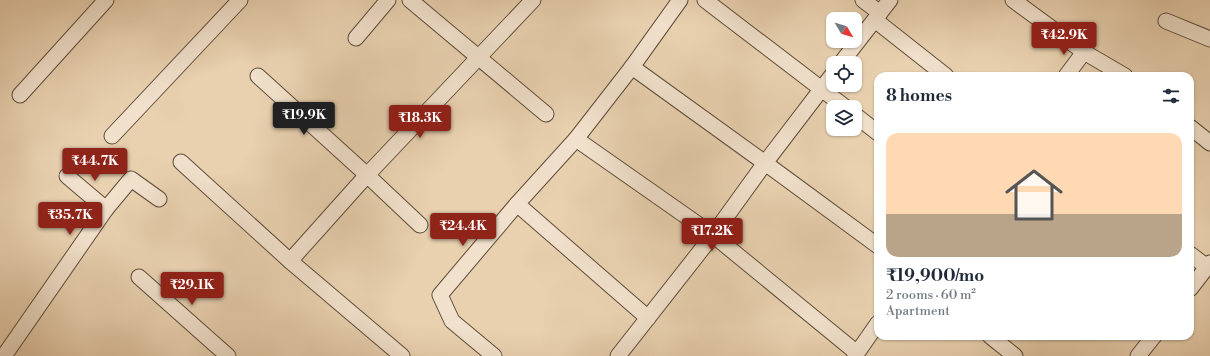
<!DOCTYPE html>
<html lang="en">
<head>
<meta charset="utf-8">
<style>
	body { margin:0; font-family:"Libre Bodoni",serif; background:#f6f6f7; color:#1f2937; height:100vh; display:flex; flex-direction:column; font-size:15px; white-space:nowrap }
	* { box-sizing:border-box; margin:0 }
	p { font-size:13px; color:#747a83 }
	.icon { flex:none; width:22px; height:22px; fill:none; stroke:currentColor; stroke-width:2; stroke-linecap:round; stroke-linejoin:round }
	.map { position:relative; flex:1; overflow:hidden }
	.panel { position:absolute; left:874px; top:72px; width:320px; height:268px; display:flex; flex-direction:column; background:#fff; border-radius:12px; box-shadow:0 1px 3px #0004 }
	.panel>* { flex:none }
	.needle { width:26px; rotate:128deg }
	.controls { position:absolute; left:826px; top:12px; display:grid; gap:8px }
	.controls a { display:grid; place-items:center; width:36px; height:36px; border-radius:8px; background:#fff; box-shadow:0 1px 3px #0004; font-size:20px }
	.price { position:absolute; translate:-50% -34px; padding:0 9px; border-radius:4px; background:#8f2418; color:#fff; font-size:13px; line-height:26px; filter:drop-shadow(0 1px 2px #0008) }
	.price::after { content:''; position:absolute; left:50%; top:24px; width:12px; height:9px; margin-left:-6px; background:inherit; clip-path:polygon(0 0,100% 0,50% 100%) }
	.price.selected { background:#222; color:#fff }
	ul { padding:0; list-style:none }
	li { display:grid; align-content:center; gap:8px; height:212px; padding:0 12px }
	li+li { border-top:1px solid #e0e1e3 }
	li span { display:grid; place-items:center; height:124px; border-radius:12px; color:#555 }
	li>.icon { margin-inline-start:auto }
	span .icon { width:72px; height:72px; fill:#fffc; stroke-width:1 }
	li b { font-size:17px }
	h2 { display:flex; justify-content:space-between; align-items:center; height:48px; padding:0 12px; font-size:17px }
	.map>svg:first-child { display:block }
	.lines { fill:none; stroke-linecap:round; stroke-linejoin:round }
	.street-casing { stroke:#5f4d3b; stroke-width:17 }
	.street { stroke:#f1e1cc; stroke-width:15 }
</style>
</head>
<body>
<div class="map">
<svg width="1210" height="356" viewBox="0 0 1210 356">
	<rect width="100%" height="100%" fill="#e9d1b0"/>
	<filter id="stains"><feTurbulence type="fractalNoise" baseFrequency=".005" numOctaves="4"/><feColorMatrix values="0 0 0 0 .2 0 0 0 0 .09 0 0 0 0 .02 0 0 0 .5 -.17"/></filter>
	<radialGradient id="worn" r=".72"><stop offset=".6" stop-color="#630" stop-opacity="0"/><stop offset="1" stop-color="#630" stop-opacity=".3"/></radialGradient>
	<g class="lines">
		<defs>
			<g id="street">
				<polyline points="410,0 546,114"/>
				<polyline points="705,0 845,107"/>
				<polyline points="863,0 880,13"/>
				<polyline points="1013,0 1084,52 1125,76"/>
				<polyline points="875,20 946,76"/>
				<polyline points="1166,21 1210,39"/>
				<polyline points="356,38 388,0"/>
				<polyline points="841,63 890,0"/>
				<polyline points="632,67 765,163 878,246"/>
				<polyline points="258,76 367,175 420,225"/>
				<polyline points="1066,76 1084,52"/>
				<polyline points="20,95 106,0"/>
				<polyline points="855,115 878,133"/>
				<polyline points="1190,127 1210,143"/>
				<polyline points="112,136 240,0"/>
				<polyline points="576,139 713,235 857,353"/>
				<polyline points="181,162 290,261 402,356"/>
				<polyline points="67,176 106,209"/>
				<polyline points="517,204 648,318"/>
				<polyline points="1190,254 1207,267"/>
				<polyline points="290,261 367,175 533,0"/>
				<polyline points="139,277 228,356"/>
				<polyline points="1190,289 1210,263"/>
				<polyline points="990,336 1015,356"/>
				<polyline points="4,356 106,209 131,179 159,199"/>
				<polyline points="494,356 452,321 440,295 517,204 576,139 632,67 680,0"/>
				<polyline points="618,356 713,235 765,163 833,74"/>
				<polyline points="855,356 878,323"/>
				<polyline points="1138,356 1154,336"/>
			</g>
		</defs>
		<use href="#street" class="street-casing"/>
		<use href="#street" class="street"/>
	</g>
	<rect width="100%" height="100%" filter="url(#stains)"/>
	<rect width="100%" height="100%" fill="url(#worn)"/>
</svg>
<div class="controls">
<a><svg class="needle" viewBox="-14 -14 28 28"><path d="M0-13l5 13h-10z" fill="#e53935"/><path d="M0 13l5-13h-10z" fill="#747a83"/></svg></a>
<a><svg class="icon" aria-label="locate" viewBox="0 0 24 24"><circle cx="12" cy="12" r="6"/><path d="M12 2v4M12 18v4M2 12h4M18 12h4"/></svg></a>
<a><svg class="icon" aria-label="layers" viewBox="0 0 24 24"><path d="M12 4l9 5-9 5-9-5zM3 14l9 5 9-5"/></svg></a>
</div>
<b class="price" style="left:1064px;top:56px">₹42.9K</b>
<b class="price selected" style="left:304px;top:136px">₹19.9K</b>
<b class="price" style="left:420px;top:139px">₹18.3K</b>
<b class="price" style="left:95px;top:182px">₹44.7K</b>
<b class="price" style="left:70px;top:236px">₹35.7K</b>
<b class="price" style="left:463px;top:247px">₹24.4K</b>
<b class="price" style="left:712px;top:252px">₹17.2K</b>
<b class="price" style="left:192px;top:306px">₹29.1K</b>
<section class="panel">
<h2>8 homes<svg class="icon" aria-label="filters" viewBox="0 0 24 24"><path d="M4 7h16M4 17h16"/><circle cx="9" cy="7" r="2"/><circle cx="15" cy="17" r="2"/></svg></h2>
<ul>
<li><span style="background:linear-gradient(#ffd9b3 65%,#b9a48a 0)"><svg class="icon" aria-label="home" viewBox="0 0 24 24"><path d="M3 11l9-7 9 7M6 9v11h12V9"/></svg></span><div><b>₹19,900/mo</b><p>2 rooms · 60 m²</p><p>Apartment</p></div></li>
</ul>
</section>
</div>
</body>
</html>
